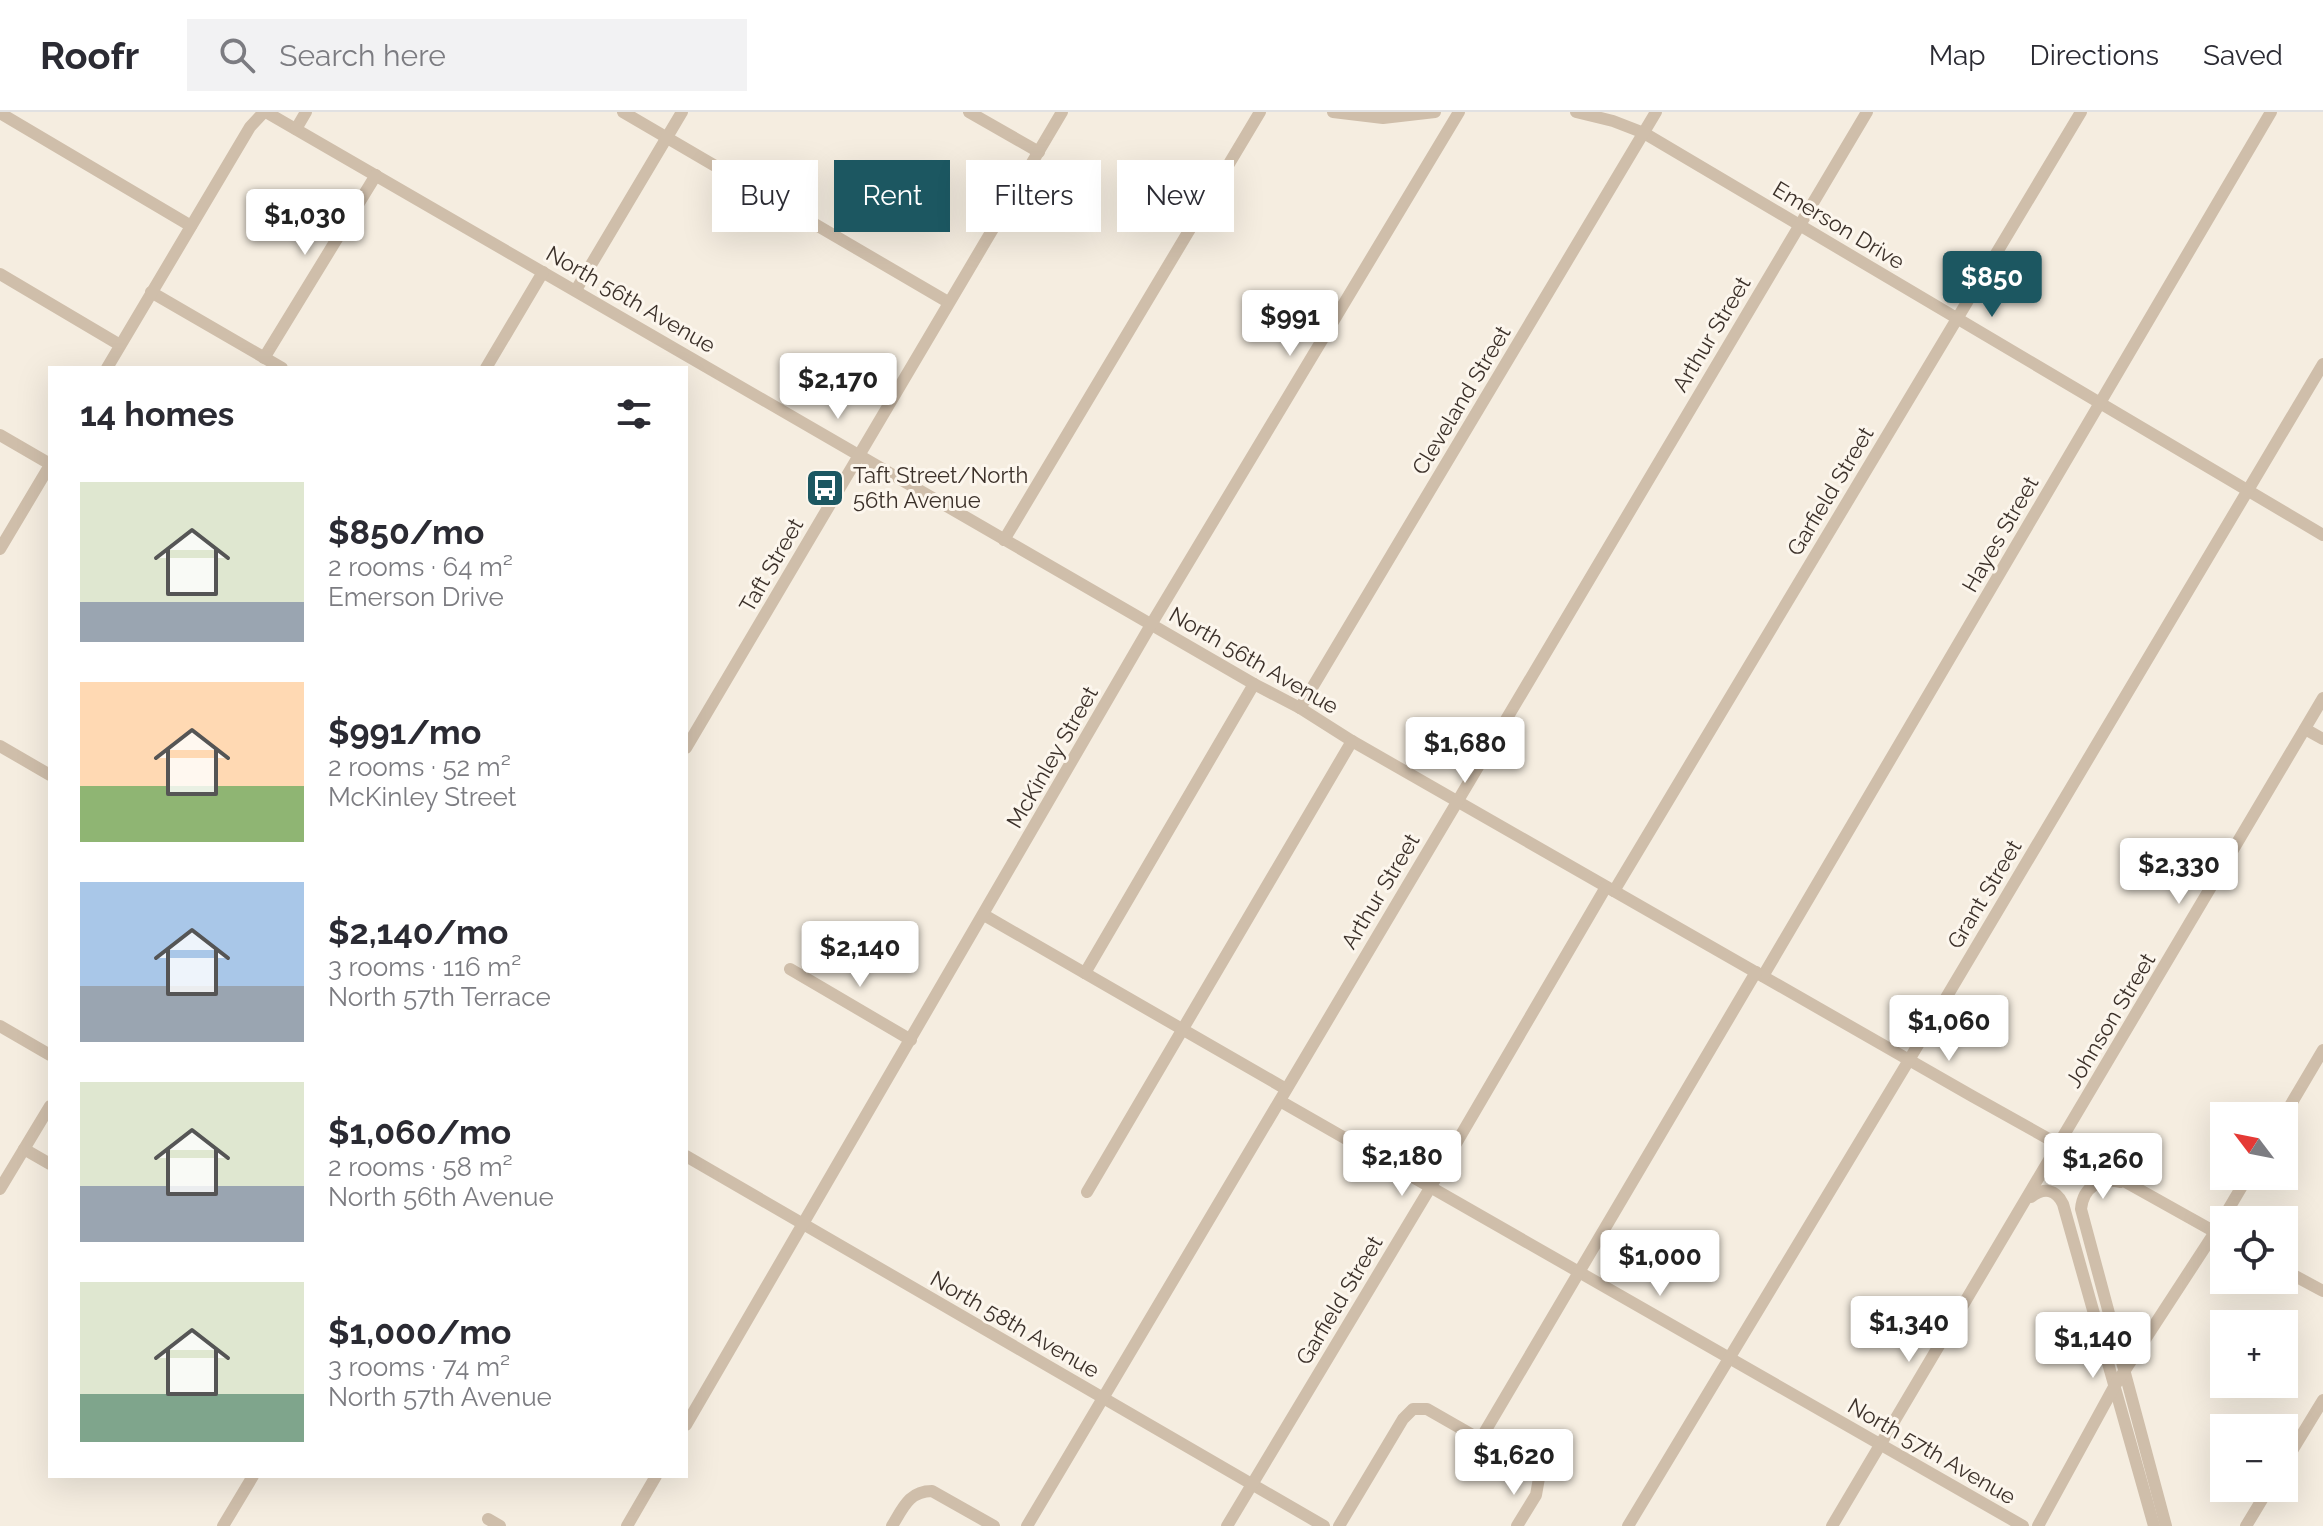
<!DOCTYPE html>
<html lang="en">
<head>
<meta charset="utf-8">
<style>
	body { margin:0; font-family:Raleway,sans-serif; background:#f2f2f3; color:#2b2b33; height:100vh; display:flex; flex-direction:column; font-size:30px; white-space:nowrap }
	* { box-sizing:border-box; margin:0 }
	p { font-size:26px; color:#7c7c81 }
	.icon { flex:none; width:44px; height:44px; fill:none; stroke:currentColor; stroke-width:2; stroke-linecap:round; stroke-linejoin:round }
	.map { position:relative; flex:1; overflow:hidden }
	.drawer { position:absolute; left:48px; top:254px; width:640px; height:1112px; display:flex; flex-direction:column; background:#fff; border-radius:0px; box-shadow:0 8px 32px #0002 }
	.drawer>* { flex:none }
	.guide { position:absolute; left:712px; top:48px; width:760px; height:72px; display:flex; gap:16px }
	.needle { width:52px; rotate:302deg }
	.fabs { position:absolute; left:2210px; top:990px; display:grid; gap:16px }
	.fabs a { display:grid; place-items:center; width:88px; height:88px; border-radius:0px; background:#fff; box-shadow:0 8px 32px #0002; font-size:40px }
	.price { position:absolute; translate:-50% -68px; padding:0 18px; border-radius:8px; background:#fff; color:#222; font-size:26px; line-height:52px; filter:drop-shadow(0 2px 4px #0008) }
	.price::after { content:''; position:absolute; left:50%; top:48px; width:24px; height:18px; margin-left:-12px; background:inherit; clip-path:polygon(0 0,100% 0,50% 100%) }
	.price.on { background:#1c5761; color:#fff }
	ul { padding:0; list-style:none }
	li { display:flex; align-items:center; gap:24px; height:200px; padding:0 32px }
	li span { display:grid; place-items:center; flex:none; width:224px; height:160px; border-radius:0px; color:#555 }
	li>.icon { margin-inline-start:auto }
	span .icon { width:96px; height:96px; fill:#fffc; stroke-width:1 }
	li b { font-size:34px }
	h2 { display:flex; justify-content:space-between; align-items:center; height:96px; padding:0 32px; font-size:34px }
	.tag { padding:0 28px; border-radius:0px; background:#fff; box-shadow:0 8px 32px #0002; font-size:28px; line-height:72px }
	.tag.on { background:#1c5761; color:#fff }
	header { display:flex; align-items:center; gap:48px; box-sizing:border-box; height:112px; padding:0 40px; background:#fff; border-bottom:2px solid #e1e1e2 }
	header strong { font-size:38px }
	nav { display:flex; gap:44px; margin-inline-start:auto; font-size:28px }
	.search { width:560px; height:72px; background:#f2f2f3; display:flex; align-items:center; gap:20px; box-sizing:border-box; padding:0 28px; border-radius:0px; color:#7c7c81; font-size:30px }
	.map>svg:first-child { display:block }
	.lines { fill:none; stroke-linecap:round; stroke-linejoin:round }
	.minor { stroke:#cfbeaa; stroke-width:12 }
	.labels { text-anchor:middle; stroke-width:6; stroke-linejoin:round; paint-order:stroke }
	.street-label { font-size:22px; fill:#3c312a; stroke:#fcf6ed }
	.poi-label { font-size:22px; fill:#3c312a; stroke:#fcf6ed; text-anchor:start }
</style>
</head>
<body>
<header>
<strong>Roofr</strong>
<div class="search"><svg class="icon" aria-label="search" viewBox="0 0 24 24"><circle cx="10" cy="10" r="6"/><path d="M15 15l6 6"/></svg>Search here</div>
<nav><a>Map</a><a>Directions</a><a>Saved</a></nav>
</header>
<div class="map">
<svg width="2323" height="1414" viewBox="0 0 2323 1414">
	<rect width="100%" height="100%" fill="#f5ede0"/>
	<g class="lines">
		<g class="minor">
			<polyline points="266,0 1254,572 1300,596 1352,629 1972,984 2224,1125"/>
			<polyline points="623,0 948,190"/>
			<polyline points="969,0 1039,40"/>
			<polyline points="1333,0 1383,6 1435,0"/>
			<polyline points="1576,0 1613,9 1644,21 2323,423"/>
			<polyline points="0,1 191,114"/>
			<polyline points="296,17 306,0"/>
			<polyline points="0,162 120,233"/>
			<polyline points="576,178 682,0"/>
			<polyline points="151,180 282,256"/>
			<polyline points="264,246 376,63"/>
			<polyline points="107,256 250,15 264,0"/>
			<polyline points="486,256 543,160"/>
			<polyline points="0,323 50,352"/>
			<polyline points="1004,428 1260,0"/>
			<polyline points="0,437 50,353"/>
			<polyline points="1300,596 1656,0"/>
			<polyline points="2305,617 2323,627"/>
			<polyline points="0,634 50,663"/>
			<polyline points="686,636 1062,0"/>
			<polyline points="1614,779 2081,0"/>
			<polyline points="984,803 1286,977"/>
			<polyline points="790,857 911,928"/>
			<polyline points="1085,861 1254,572"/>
			<polyline points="1763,864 2271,0"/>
			<polyline points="0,914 50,943"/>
			<polyline points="1280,989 2023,1414"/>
			<polyline points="2284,1004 2323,938"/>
			<polyline points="24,1037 50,1052"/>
			<polyline points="686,1044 1324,1414"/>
			<path d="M2120 1070C2100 1065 2083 1075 2081 1097L2166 1414"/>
			<polyline points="0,1077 50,994"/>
			<polyline points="1087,1080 1352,629"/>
			<path d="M2031 1085C2044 1075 2056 1077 2063 1092L2154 1414"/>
			<polyline points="2284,1158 2323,1179"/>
			<polyline points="686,1313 1152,511 1459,0"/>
			<polyline points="1480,1328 1756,860"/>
			<polyline points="2284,1352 2323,1288"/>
			<polyline points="488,1407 500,1414"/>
			<polyline points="223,1414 253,1364"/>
			<polyline points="627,1414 656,1364"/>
			<path d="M892 1414C903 1396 909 1379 932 1379L994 1414"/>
			<polyline points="1027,1414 1867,0"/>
			<polyline points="1227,1414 1430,1076 1606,775"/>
			<polyline points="1339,1414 1403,1307 1413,1297 1427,1297 1530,1356 1539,1366 1536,1383 1517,1414"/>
			<polyline points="1628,1414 1909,948 2323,252"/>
			<polyline points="1832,1414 2323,586"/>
			<polyline points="2038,1414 2114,1275 2215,1120 2248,1064"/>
			<polyline points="2246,1414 2269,1376"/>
		</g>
	</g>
	<defs>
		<symbol id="bus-square" viewBox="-11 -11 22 22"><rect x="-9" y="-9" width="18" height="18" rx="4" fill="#1c5761" stroke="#fcf6ed"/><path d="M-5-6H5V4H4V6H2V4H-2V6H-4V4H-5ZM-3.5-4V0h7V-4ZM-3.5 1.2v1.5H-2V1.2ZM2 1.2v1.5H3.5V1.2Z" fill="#fff"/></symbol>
	</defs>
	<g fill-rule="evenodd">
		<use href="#bus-square" x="803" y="354" width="44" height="44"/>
	</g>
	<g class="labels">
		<g class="street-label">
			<text transform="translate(1839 113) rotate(31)" y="8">Emerson Drive</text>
			<text transform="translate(631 187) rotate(30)" y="8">North 56th Avenue</text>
			<text transform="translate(1711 222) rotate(-59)" y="8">Arthur Street</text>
			<text transform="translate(1461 288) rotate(-59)" y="8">Cleveland Street</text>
			<text transform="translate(1830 379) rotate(-59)" y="8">Garfield Street</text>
			<text transform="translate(2000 422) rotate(-60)" y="8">Hayes Street</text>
			<text transform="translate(771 453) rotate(-60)" y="8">Taft Street</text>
			<text transform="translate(1254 548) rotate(30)" y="8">North 56th Avenue</text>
			<text transform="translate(1052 645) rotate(-60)" y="8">McKinley Street</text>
			<text transform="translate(1380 779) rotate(-59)" y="8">Arthur Street</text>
			<text transform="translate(1984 782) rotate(-59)" y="8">Grant Street</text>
			<text transform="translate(2110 908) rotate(-59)" y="8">Johnson Street</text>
			<text transform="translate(1339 1188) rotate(-59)" y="8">Garfield Street</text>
			<text transform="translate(1015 1212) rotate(30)" y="8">North 58th Avenue</text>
			<text transform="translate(1932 1339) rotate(30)" y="8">North 57th Avenue</text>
		</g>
		<g class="poi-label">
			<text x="853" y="371">Taft Street/North<tspan x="853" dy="25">56th Avenue</tspan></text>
		</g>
	</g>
</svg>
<div class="fabs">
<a><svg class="needle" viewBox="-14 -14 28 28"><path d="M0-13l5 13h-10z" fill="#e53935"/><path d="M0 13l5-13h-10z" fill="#7c7c81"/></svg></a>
<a><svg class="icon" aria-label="locate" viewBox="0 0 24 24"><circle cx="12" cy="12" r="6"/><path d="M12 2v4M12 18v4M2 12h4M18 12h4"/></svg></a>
<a>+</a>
<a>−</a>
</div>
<b class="price" style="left:305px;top:145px">$1,030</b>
<b class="price on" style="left:1992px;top:207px">$850</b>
<b class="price" style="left:1290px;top:246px">$991</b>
<b class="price" style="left:838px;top:309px">$2,170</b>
<b class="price" style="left:1465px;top:673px">$1,680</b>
<b class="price" style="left:2179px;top:794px">$2,330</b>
<b class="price" style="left:860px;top:877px">$2,140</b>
<b class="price" style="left:1949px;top:951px">$1,060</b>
<b class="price" style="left:1402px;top:1086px">$2,180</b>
<b class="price" style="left:2103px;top:1089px">$1,260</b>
<b class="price" style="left:1660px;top:1186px">$1,000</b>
<b class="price" style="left:1909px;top:1252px">$1,340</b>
<b class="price" style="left:2093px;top:1268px">$1,140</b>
<b class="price" style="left:1514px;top:1385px">$1,620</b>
<div class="guide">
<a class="tag">Buy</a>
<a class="tag on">Rent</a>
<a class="tag">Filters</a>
<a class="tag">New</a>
</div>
<section class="drawer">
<h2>14 homes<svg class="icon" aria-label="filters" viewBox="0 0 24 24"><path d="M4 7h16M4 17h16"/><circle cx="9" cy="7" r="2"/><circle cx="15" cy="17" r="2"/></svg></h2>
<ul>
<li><span style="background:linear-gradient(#dfe7d0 75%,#9aa5b1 0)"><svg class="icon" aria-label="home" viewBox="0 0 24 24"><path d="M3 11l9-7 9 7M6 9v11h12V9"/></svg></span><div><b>$850/mo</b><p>2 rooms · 64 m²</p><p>Emerson Drive</p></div></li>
<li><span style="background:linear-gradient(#ffd9b3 65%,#8fb573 0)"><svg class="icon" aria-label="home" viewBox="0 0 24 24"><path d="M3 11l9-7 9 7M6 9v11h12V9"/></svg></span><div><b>$991/mo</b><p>2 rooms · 52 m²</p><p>McKinley Street</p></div></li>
<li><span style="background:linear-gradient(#a9c7e8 65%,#9aa5b1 0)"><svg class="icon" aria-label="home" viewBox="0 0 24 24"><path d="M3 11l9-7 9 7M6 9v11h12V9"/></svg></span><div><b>$2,140/mo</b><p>3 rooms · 116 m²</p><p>North 57th Terrace</p></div></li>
<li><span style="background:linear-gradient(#dfe7d0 65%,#9aa5b1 0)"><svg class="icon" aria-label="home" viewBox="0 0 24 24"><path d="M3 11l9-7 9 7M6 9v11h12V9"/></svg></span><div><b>$1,060/mo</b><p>2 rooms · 58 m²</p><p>North 56th Avenue</p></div></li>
<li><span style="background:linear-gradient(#dfe7d0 70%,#7fa58c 0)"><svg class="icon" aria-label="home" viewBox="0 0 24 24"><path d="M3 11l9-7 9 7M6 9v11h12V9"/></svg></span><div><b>$1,000/mo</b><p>3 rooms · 74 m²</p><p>North 57th Avenue</p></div></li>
</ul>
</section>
</div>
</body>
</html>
